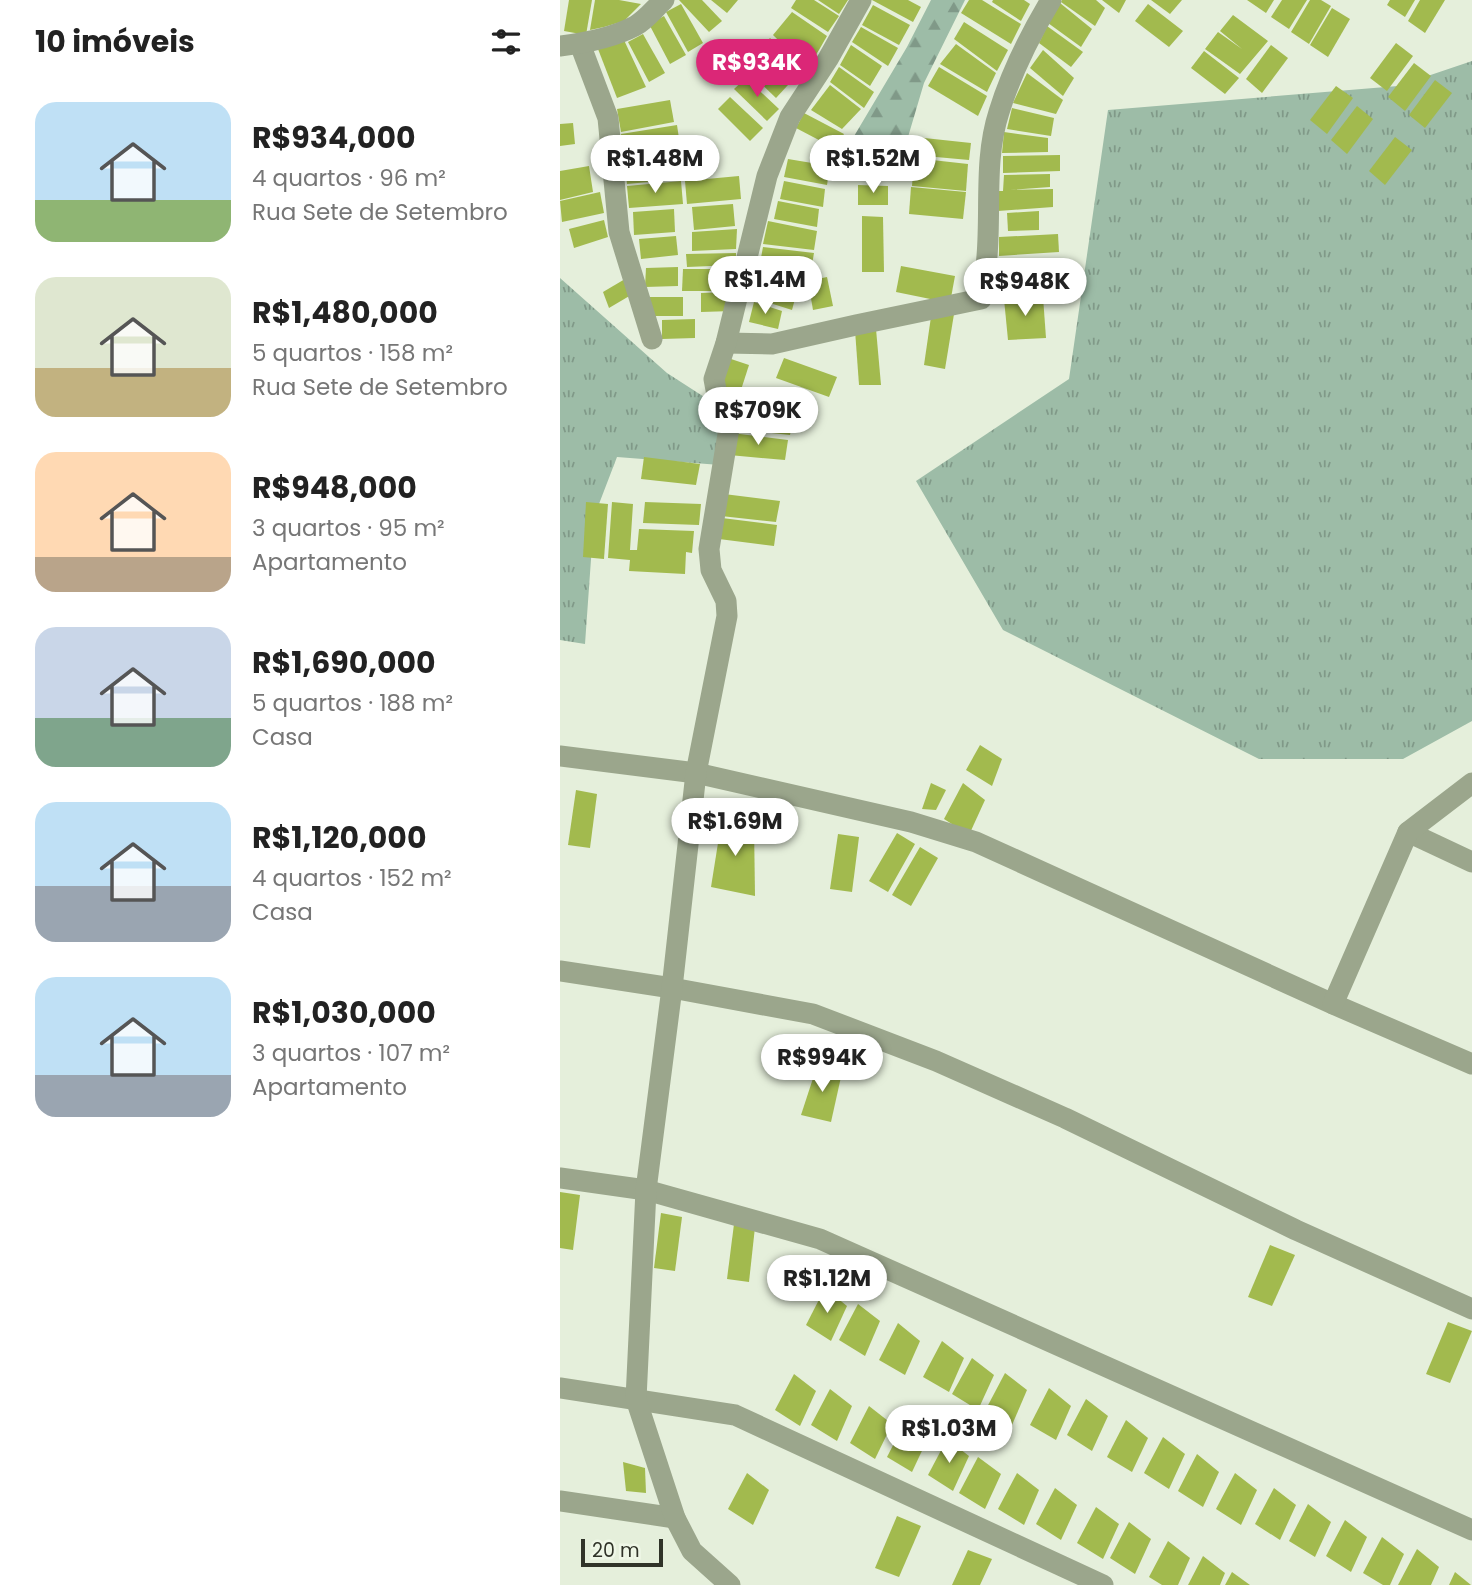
<!DOCTYPE html>
<html lang="pt">
<head>
<meta charset="utf-8">
<style>
	body { margin:0; font-family:Poppins,sans-serif; background:#f2f2f2; color:#222; height:100vh; display:flex; flex-direction:column; font-size:26px; white-space:nowrap }
	* { box-sizing:border-box; margin:0 }
	p { font-size:23px; color:#767676 }
	.icon { flex:none; width:38px; height:38px; fill:none; stroke:currentColor; stroke-width:2; stroke-linecap:round; stroke-linejoin:round }
	.map { position:relative; flex:1; overflow:hidden }
	.drawer { display:flex; flex-direction:column; background:#fff; width:560px }
	.drawer>* { flex:none }
	.scale { position:absolute; left:21px; bottom:18px; width:82px; box-sizing:border-box; padding-left:7px; border:4px solid #303328; border-top:0; font-size:19px; line-height:24px; white-space:nowrap; color:#303328; -webkit-text-stroke:5px #eff7e7; paint-order:stroke }
	.price { position:absolute; translate:-50% -60px; padding:0 16px; border-radius:24px; background:#fff; color:#222; font-size:23px; line-height:46px; filter:drop-shadow(0 2px 4px #0008) }
	.price::after { content:''; position:absolute; left:50%; top:42px; width:21px; height:16px; margin-left:-10px; background:inherit; clip-path:polygon(0 0,100% 0,50% 100%) }
	.price.selected { background:#db2777; color:#fff }
	ul { padding:0; list-style:none }
	li { display:flex; align-items:center; gap:21px; height:175px; padding:0 35px }
	li span { display:grid; place-items:center; flex:none; width:196px; height:140px; border-radius:21px; color:#555 }
	li>.icon { margin-inline-start:auto }
	span .icon { width:84px; height:84px; fill:#fffc; stroke-width:1 }
	li b { font-size:30px }
	h2 { display:flex; justify-content:space-between; align-items:center; height:84px; padding:0 35px; font-size:30px }
	main { display:flex; flex:1; min-height:0 }
	.map>svg:first-child { display:block }
	.forest { fill:url(#forest-firs) }
	.park { fill:url(#park-tufts) }
	.building { fill:#a2ba4e }
	.lines { fill:none; stroke-linecap:round; stroke-linejoin:round }
	.minor { stroke:#9ba68c; stroke-width:21 }
</style>
</head>
<body>
<main>
<section class="drawer">
<h2>10 imóveis<svg class="icon" aria-label="filters" viewBox="0 0 24 24"><path d="M4 7h16M4 17h16"/><circle cx="9" cy="7" r="2"/><circle cx="15" cy="17" r="2"/></svg></h2>
<ul>
<li><span style="background:linear-gradient(#bfe0f5 70%,#8fb573 0)"><svg class="icon" aria-label="home" viewBox="0 0 24 24"><path d="M3 11l9-7 9 7M6 9v11h12V9"/></svg></span><div><b>R$934,000</b><p>4 quartos · 96 m²</p><p>Rua Sete de Setembro</p></div></li>
<li><span style="background:linear-gradient(#dfe7d0 65%,#c2b280 0)"><svg class="icon" aria-label="home" viewBox="0 0 24 24"><path d="M3 11l9-7 9 7M6 9v11h12V9"/></svg></span><div><b>R$1,480,000</b><p>5 quartos · 158 m²</p><p>Rua Sete de Setembro</p></div></li>
<li><span style="background:linear-gradient(#ffd9b3 75%,#b9a48a 0)"><svg class="icon" aria-label="home" viewBox="0 0 24 24"><path d="M3 11l9-7 9 7M6 9v11h12V9"/></svg></span><div><b>R$948,000</b><p>3 quartos · 95 m²</p><p>Apartamento</p></div></li>
<li><span style="background:linear-gradient(#c9d6e8 65%,#7fa58c 0)"><svg class="icon" aria-label="home" viewBox="0 0 24 24"><path d="M3 11l9-7 9 7M6 9v11h12V9"/></svg></span><div><b>R$1,690,000</b><p>5 quartos · 188 m²</p><p>Casa</p></div></li>
<li><span style="background:linear-gradient(#bfe0f5 60%,#9aa5b1 0)"><svg class="icon" aria-label="home" viewBox="0 0 24 24"><path d="M3 11l9-7 9 7M6 9v11h12V9"/></svg></span><div><b>R$1,120,000</b><p>4 quartos · 152 m²</p><p>Casa</p></div></li>
<li><span style="background:linear-gradient(#bfe0f5 70%,#9aa5b1 0)"><svg class="icon" aria-label="home" viewBox="0 0 24 24"><path d="M3 11l9-7 9 7M6 9v11h12V9"/></svg></span><div><b>R$1,030,000</b><p>3 quartos · 107 m²</p><p>Apartamento</p></div></li>
</ul>
</section>
<div class="map">
<svg width="912" height="1585" viewBox="0 0 912 1585">
	<defs>
		<pattern id="forest-firs" width="22" height="20" patternUnits="userSpaceOnUse" patternTransform="scale(1.75)"><rect width="22" height="20" fill="#9dbca7"/><path d="M5 1l3.5 6h-7zM16 11l3.5 6h-7z" fill="#809988"/></pattern>
		<pattern id="park-tufts" width="24" height="20" patternUnits="userSpaceOnUse" patternTransform="scale(1.75)"><rect width="24" height="20" fill="#9dbca7"/><path d="M3 7l-1-3M5 7V3M7 7l1-3M15 17l-1-3M17 17v-4M19 17l1-3" fill="none" stroke="#809988"/></pattern>
	</defs>
	<rect width="100%" height="100%" fill="#e5efdb"/>
	<polygon class="forest" points="371,0 405,0 364,83 348,137 341,154 287,148 347,47"/>
	<g class="park">
		<polygon points="912,61 912,721 843,759 699,759 443,630 356,481 509,379 548,110 838,86"/>
		<polygon points="0,278 107,373 169,413 160,465 57,457 34,517 25,644 0,640"/>
	</g>
	<g class="building">
		<polygon points="9,0 32,0 26,35 4,31"/>
		<polygon points="35,0 59,0 81,4 64,21 44,27 30,30"/>
		<polygon points="119,0 142,0 162,21 149,32"/>
		<polygon points="151,0 178,0 167,13"/>
		<polygon points="236,0 254,0 279,16 268,32 231,8"/>
		<polygon points="258,0 288,0 279,14"/>
		<polygon points="312,0 348,0 361,7 353,22"/>
		<polygon points="409,0 422,0 461,24 451,44 401,13"/>
		<polygon points="433,0 464,0 470,4 461,21 432,2"/>
		<polygon points="502,0 536,0 545,8 535,26 501,2"/>
		<polygon points="542,0 566,0 559,13"/>
		<polygon points="591,0 622,0 610,14"/>
		<polygon points="687,0 714,0 706,13"/>
		<polygon points="722,0 747,0 729,29 711,17"/>
		<polygon points="750,0 761,0 771,6 749,44 731,32"/>
		<polygon points="830,0 855,0 845,17 827,5"/>
		<polygon points="860,0 885,0 865,33 848,21"/>
		<polygon points="500,3 532,29 521,47 488,23"/>
		<polygon points="121,4 143,43 128,52 106,12"/>
		<polygon points="588,4 623,31 609,47 575,21"/>
		<polygon points="313,5 350,25 339,45 302,25"/>
		<polygon points="772,8 790,19 768,57 750,45"/>
		<polygon points="232,12 267,36 259,50 247,68 213,35"/>
		<polygon points="673,15 708,41 680,74 645,49 658,32 682,49 660,31"/>
		<polygon points="104,16 126,55 110,64 89,24"/>
		<polygon points="404,22 448,50 437,71 394,39"/>
		<polygon points="487,26 523,52 511,67 479,43"/>
		<polygon points="301,27 338,48 328,66 292,42"/>
		<polygon points="83,34 105,73 89,82 68,42"/>
		<polygon points="63,38 86,87 57,98 38,49"/>
		<polygon points="210,38 243,69 231,82 199,50"/>
		<polygon points="836,43 853,56 827,91 810,78"/>
		<polygon points="396,44 436,73 427,92 380,64"/>
		<polygon points="291,45 322,66 310,86 280,65"/>
		<polygon points="711,45 728,58 702,93 686,79"/>
		<polygon points="483,50 514,78 503,96 470,68"/>
		<polygon points="644,51 679,78 665,94 631,68"/>
		<polygon points="195,54 228,85 216,98 183,66"/>
		<polygon points="854,63 871,76 845,111 828,97"/>
		<polygon points="279,67 314,92 304,108 270,82"/>
		<polygon points="379,67 427,96 418,116 368,86"/>
		<polygon points="467,73 503,100 496,114 453,103"/>
		<polygon points="186,78 219,109 207,121 174,89"/>
		<polygon points="875,80 892,93 865,128 849,115"/>
		<polygon points="270,85 301,109 282,129 251,110"/>
		<polygon points="776,86 793,98 767,134 750,120"/>
		<polygon points="170,97 203,128 190,141 158,109"/>
		<polygon points="110,100 114,122 61,132 57,109"/>
		<polygon points="797,106 813,119 787,154 771,140"/>
		<polygon points="452,108 494,118 491,136 447,129"/>
		<polygon points="244,113 284,134 276,149 236,128"/>
		<polygon points="13,123 15,144 0,146 0,124"/>
		<polygon points="117,125 121,152 64,157 61,134"/>
		<polygon points="444,132 488,138 488,152 442,153"/>
		<polygon points="355,137 411,143 409,160 354,155"/>
		<polygon points="835,137 852,150 825,185 809,171"/>
		<polygon points="500,155 500,171 443,173 443,156"/>
		<polygon points="119,156 120,179 67,184 65,161"/>
		<polygon points="354,158 408,164 406,191 352,186"/>
		<polygon points="228,159 270,166 267,185 224,177"/>
		<polygon points="29,166 33,192 0,200 0,171"/>
		<polygon points="490,174 490,187 450,190 493,189 493,207 438,211 438,191 443,191 444,175"/>
		<polygon points="179,176 181,199 127,204 125,181"/>
		<polygon points="121,181 123,204 69,208 67,186"/>
		<polygon points="224,181 265,189 263,207 220,199"/>
		<polygon points="298,185 328,186 328,205 298,205"/>
		<polygon points="351,187 406,192 403,219 349,214"/>
		<polygon points="40,192 44,213 2,222 0,201"/>
		<polygon points="218,201 259,209 257,227 214,219"/>
		<polygon points="173,204 175,226 134,230 132,207"/>
		<polygon points="114,209 115,232 74,235 73,212"/>
		<polygon points="479,211 479,230 448,231 447,213"/>
		<polygon points="302,216 323,217 324,272 302,272"/>
		<polygon points="44,220 48,237 14,248 9,229"/>
		<polygon points="208,221 257,231 254,250 203,244"/>
		<polygon points="177,229 176,249 132,251 132,232"/>
		<polygon points="498,234 499,252 439,256 439,237"/>
		<polygon points="116,236 118,255 81,259 79,239"/>
		<polygon points="203,247 254,253 250,276 199,268"/>
		<polygon points="176,253 176,265 127,267 126,254"/>
		<polygon points="341,266 395,276 390,303 336,292"/>
		<polygon points="118,267 118,286 85,287 86,268"/>
		<polygon points="496,268 496,287 438,290 437,272"/>
		<polygon points="123,269 177,269 176,291 122,291"/>
		<polygon points="199,273 241,278 238,293 197,281"/>
		<polygon points="267,277 273,306 253,310 248,281"/>
		<polygon points="65,279 71,295 49,308 43,292"/>
		<polygon points="195,285 236,295 232,310 194,298"/>
		<polygon points="173,292 173,311 141,312 141,293"/>
		<rect x="90" y="297" width="33" height="19"/>
		<polygon points="483,297 486,338 448,340 444,299"/>
		<polygon points="194,302 222,311 218,329 189,322"/>
		<polygon points="372,310 394,314 385,369 364,365"/>
		<polygon points="135,319 135,338 102,339 102,320"/>
		<polygon points="316,329 321,385 299,385 295,330"/>
		<polygon points="224,358 277,377 269,397 216,378"/>
		<polygon points="171,359 189,365 180,393 161,386"/>
		<polygon points="178,407 234,414 230,435 175,429"/>
		<polygon points="172,433 228,440 225,460 169,455"/>
		<polygon points="84,457 140,464 136,485 81,479"/>
		<polygon points="164,494 220,501 216,522 161,516"/>
		<polygon points="26,502 48,504 44,559 23,557"/>
		<polygon points="52,502 73,504 70,550 77,550 79,529 134,531 132,553 126,552 125,574 69,571 70,560 48,558"/>
		<polygon points="85,502 141,504 139,525 83,523"/>
		<polygon points="162,518 217,525 214,546 159,539"/>
		<polygon points="420,745 442,759 432,786 406,770"/>
		<polygon points="371,783 386,790 376,810 362,809"/>
		<polygon points="403,783 425,800 409,835 384,819"/>
		<polygon points="16,790 37,794 30,848 8,845"/>
		<polygon points="162,818 194,825 195,896 151,887"/>
		<polygon points="337,833 355,844 328,892 309,881"/>
		<polygon points="278,834 299,837 292,892 270,889"/>
		<polygon points="360,847 378,858 351,906 332,895"/>
		<polygon points="259,1060 281,1077 271,1122 241,1115"/>
		<polygon points="0,1192 20,1195 13,1250 0,1248"/>
		<polygon points="101,1213 122,1217 115,1271 94,1268"/>
		<polygon points="174,1224 195,1227 189,1282 167,1279"/>
		<polygon points="710,1245 735,1255 712,1306 688,1297"/>
		<polygon points="265,1288 287,1306 271,1341 246,1325"/>
		<polygon points="298,1304 320,1321 305,1356 279,1340"/>
		<polygon points="888,1322 912,1331 890,1383 866,1374"/>
		<polygon points="338,1323 360,1341 345,1375 319,1360"/>
		<polygon points="382,1341 404,1358 389,1392 363,1377"/>
		<polygon points="412,1358 434,1375 418,1410 392,1394"/>
		<polygon points="445,1373 467,1390 452,1425 426,1409"/>
		<polygon points="234,1374 256,1391 240,1426 215,1410"/>
		<polygon points="489,1388 511,1406 496,1440 470,1425"/>
		<polygon points="270,1389 292,1406 277,1441 251,1425"/>
		<polygon points="526,1399 548,1416 532,1451 507,1435"/>
		<polygon points="309,1406 332,1424 315,1459 290,1443"/>
		<polygon points="346,1420 368,1438 352,1472 327,1457"/>
		<polygon points="566,1420 588,1438 572,1472 547,1457"/>
		<polygon points="603,1437 625,1454 609,1489 584,1473"/>
		<polygon points="387,1439 409,1456 393,1491 368,1475"/>
		<polygon points="637,1454 659,1472 643,1507 618,1491"/>
		<polygon points="418,1457 441,1474 425,1509 399,1493"/>
		<polygon points="63,1462 85,1468 86,1493 66,1491"/>
		<polygon points="187,1473 209,1490 193,1525 168,1509"/>
		<polygon points="457,1473 479,1490 464,1525 438,1509"/>
		<polygon points="675,1473 697,1490 681,1525 656,1509"/>
		<polygon points="495,1488 517,1505 501,1540 476,1524"/>
		<polygon points="714,1488 736,1505 720,1540 695,1524"/>
		<polygon points="748,1504 771,1522 755,1557 729,1541"/>
		<polygon points="536,1507 559,1524 543,1559 517,1543"/>
		<polygon points="337,1516 361,1526 339,1577 315,1568"/>
		<polygon points="785,1520 807,1537 791,1572 766,1556"/>
		<polygon points="569,1522 591,1539 575,1574 550,1558"/>
		<polygon points="822,1537 844,1554 830,1585 823,1585 803,1573"/>
		<polygon points="608,1541 630,1558 618,1585 602,1585 589,1577"/>
		<polygon points="857,1549 879,1567 871,1585 838,1585"/>
		<polygon points="408,1550 432,1559 420,1585 392,1585"/>
		<polygon points="643,1556 665,1573 660,1585 628,1585"/>
		<polygon points="672,1572 690,1585 665,1585"/>
		<polygon points="895,1572 911,1585 889,1585"/>
	</g>
	<g class="lines">
		<g class="minor">
			<polyline points="20,44 48,118 59,232 92,339"/>
			<path d="M0 46C26 43 52 38 75 26 86 20 95 8 104 0"/>
			<path d="M166 343 212 344 296 325 421 299C423 285 426 270 427 256 431 208 424 158 439 112 451 73 470 35 491 0"/>
			<polyline points="0,756 136,773 351,822 416,842 773,1004 912,1064"/>
			<polyline points="848,832 912,862"/>
			<polyline points="0,971 112,988 253,1014 376,1061 505,1118 736,1230 912,1309"/>
			<polyline points="773,1004 848,832 912,783"/>
			<polyline points="0,1178 86,1190 260,1239 912,1530"/>
			<polyline points="0,1388 175,1415 543,1585"/>
			<polyline points="0,1501 115,1518"/>
			<polyline points="170,1585 132,1551 115,1518 76,1399 86,1190 112,988 136,773 167,616 166,601 151,570 149,549 171,416 168,408 157,395 154,379 166,343 207,176 230,117 268,59 301,0"/>
		</g>
	</g>
</svg>
<div class="scale">20 m</div>
<b class="price selected" style="left:197px;top:99px">R$934K</b>
<b class="price" style="left:95px;top:195px">R$1.48M</b>
<b class="price" style="left:313px;top:195px">R$1.52M</b>
<b class="price" style="left:205px;top:316px">R$1.4M</b>
<b class="price" style="left:465px;top:318px">R$948K</b>
<b class="price" style="left:198px;top:447px">R$709K</b>
<b class="price" style="left:175px;top:858px">R$1.69M</b>
<b class="price" style="left:262px;top:1094px">R$994K</b>
<b class="price" style="left:267px;top:1315px">R$1.12M</b>
<b class="price" style="left:389px;top:1465px">R$1.03M</b>
</div>
</main>
</body>
</html>
